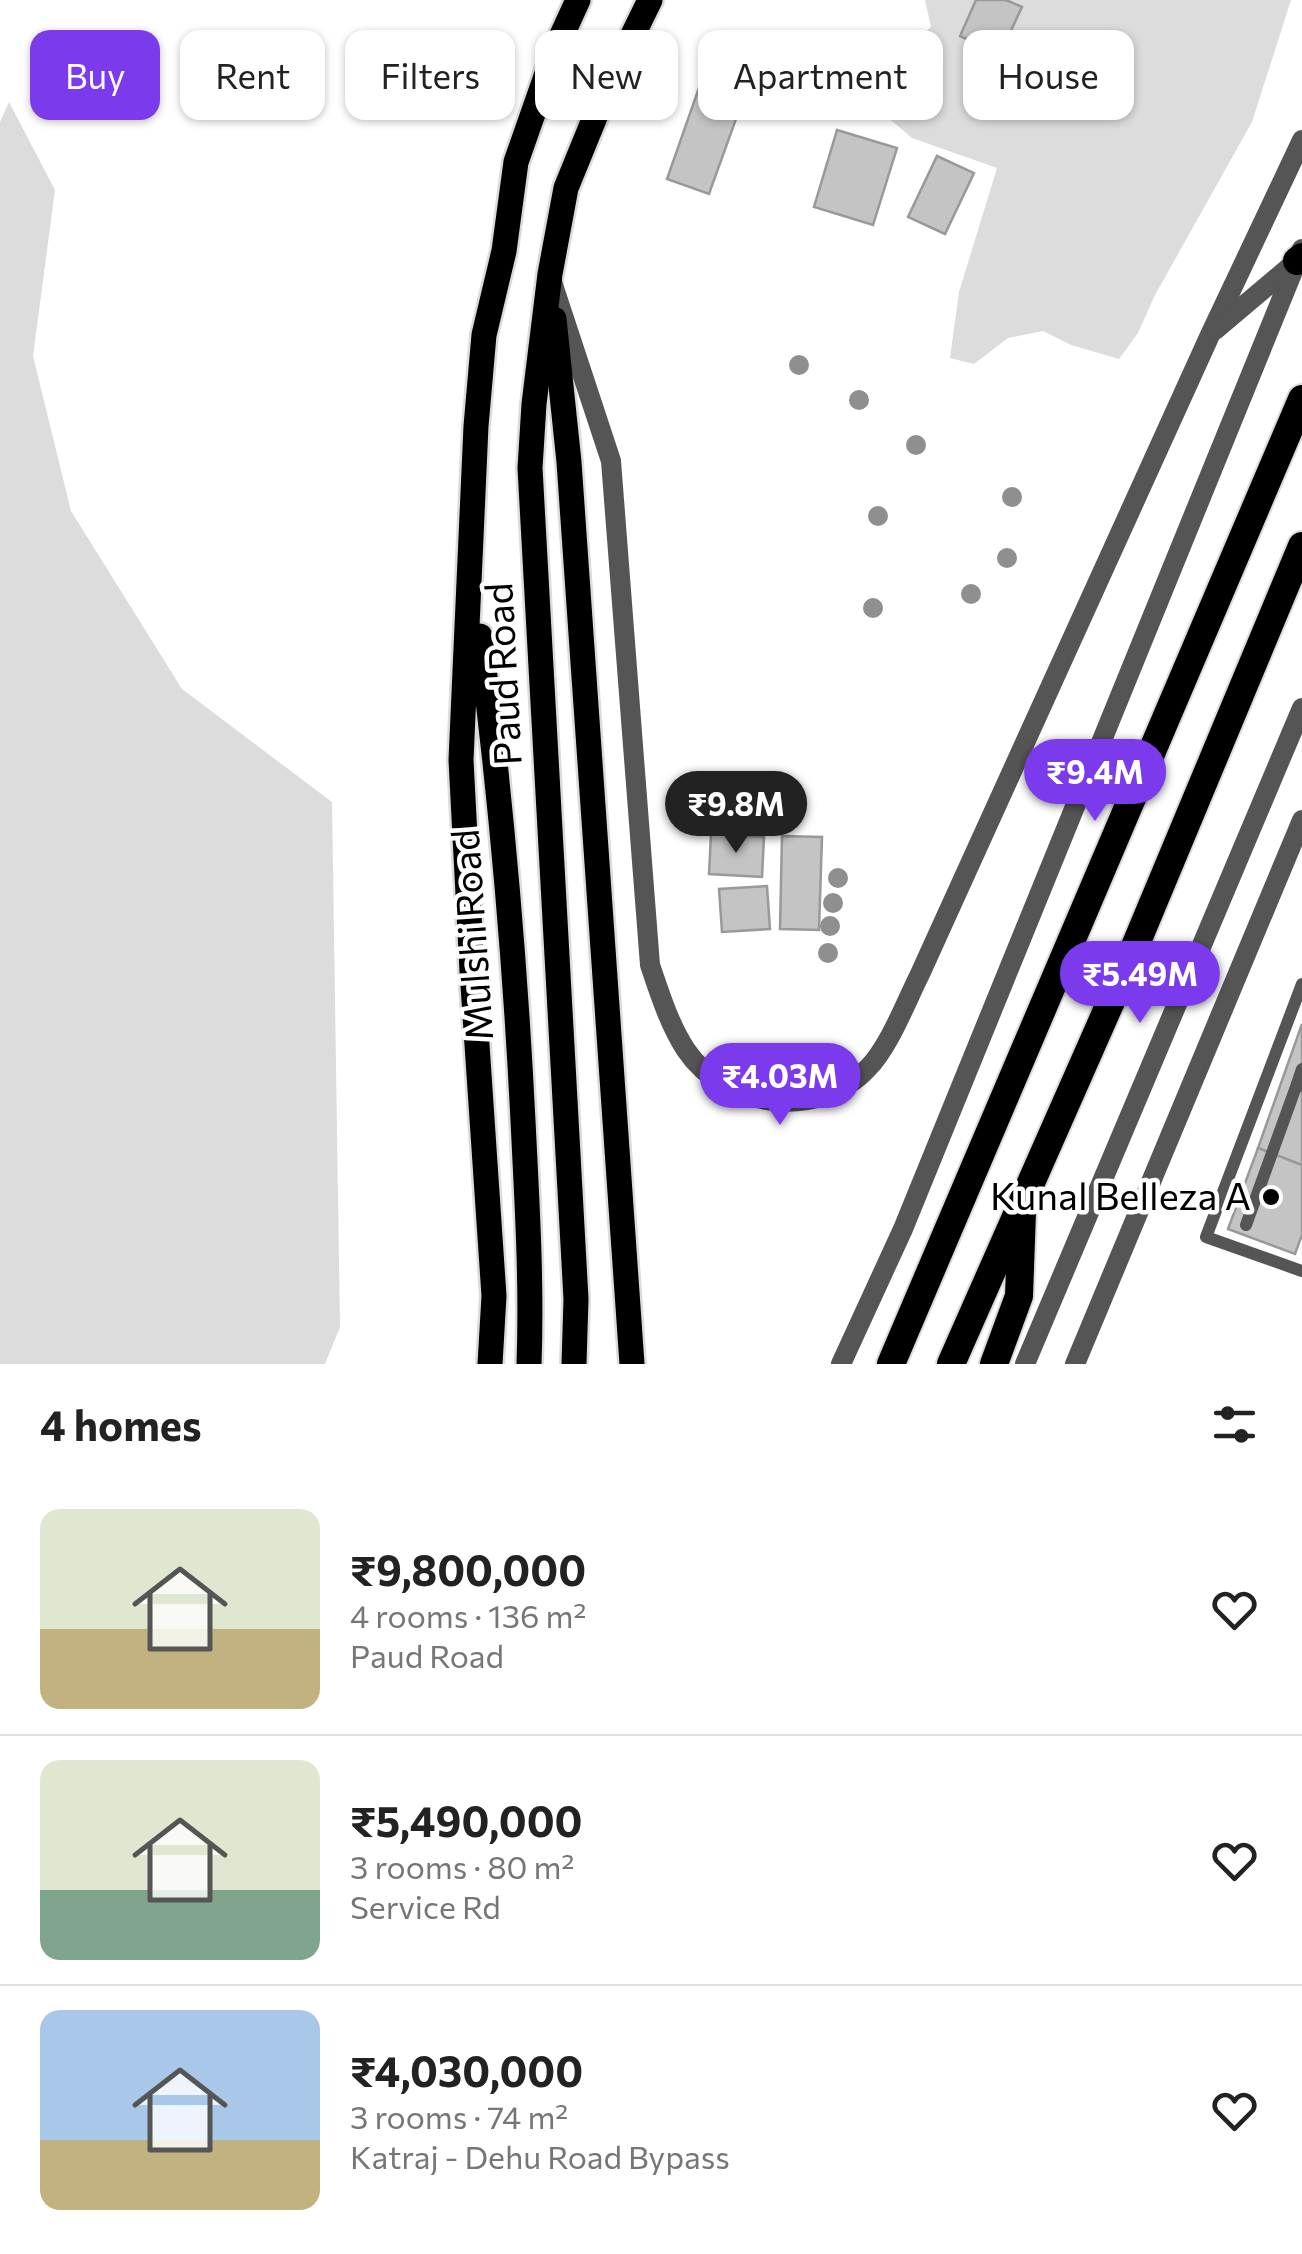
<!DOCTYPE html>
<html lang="en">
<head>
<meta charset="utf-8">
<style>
	body { margin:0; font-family:Commissioner,sans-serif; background:#f2f2f2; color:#222; height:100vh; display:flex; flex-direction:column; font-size:38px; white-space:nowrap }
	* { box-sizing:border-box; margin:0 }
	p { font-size:32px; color:#767676 }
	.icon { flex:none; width:55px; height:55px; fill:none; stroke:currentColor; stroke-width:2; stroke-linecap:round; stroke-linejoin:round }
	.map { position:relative; height:1364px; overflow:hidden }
	.side { display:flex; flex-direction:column; background:#fff; flex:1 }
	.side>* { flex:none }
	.banner { position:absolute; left:30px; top:30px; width:1242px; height:90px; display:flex; gap:20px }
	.price { position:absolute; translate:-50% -85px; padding:0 22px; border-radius:35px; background:#7c3aed; color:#fff; font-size:32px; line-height:65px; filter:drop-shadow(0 2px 5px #0008) }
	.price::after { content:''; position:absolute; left:50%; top:60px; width:30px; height:22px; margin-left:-15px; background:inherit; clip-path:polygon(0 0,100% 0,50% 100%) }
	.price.selected { background:#222; color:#fff }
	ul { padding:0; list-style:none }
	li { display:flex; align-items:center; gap:30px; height:250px; padding:0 40px }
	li+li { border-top:2px solid #e0e0e0 }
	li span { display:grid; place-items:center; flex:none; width:280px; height:200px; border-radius:20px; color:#555 }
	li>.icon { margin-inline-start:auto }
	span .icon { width:120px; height:120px; fill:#fffc; stroke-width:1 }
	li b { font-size:42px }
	h2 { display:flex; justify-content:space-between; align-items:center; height:120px; padding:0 40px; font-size:42px }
	.pill { padding:0 35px; border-radius:20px; background:#fff; box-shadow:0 2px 8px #0004; font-size:35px; line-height:90px }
	.pill.selected { background:#7c3aed; color:#fff }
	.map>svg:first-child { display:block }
	.green { fill:#dcdcdc }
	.building { fill:#c4c4c4; stroke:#999; stroke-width:2.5 }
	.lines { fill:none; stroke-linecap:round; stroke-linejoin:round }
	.primary-casing { stroke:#dbdbdb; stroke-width:30 }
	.trunk-casing { stroke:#dbdbdb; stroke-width:32 }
	.service { stroke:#555; stroke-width:12 }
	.tertiary { stroke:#555; stroke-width:20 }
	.primary { stroke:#000; stroke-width:25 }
	.trunk { stroke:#000; stroke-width:28 }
	.tree { fill:#8f8f8f }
	.poi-dot { fill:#000; stroke:#fff; stroke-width:4 }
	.labels { text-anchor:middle; stroke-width:9; stroke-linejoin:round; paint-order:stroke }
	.street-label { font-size:38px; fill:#000; stroke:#fff }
	.poi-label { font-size:38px; fill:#000; stroke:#fff; text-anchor:end }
</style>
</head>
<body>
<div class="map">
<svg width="1302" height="1364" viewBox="0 0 1302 1364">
	<rect width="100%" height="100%" fill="#fff"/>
	<g class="green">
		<polygon points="925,0 1291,0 1252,122 1155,295 1138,333 1119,359 1071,345 1043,331 1008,338 974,364 950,358 959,292 997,168 912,138 880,111 885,68 931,27"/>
		<polygon points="9,102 55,190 33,356 71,511 182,689 332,802 340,1327 325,1364 0,1364 0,122"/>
	</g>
	<g class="building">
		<polygon points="976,0 1006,0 1022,7 1000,54 960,36"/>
		<polygon points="702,79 745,94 709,194 667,179"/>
		<polygon points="837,130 897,148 873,225 814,207"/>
		<polygon points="937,156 974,173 945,234 908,217"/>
		<polygon points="711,834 764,837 762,877 709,874"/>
		<polygon points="782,836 822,837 819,930 780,929"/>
		<polygon points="767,886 770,929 722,932 719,889"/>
		<polygon points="1302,1024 1302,1165 1258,1148"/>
		<polygon points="1258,1148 1302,1165 1302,1235 1295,1254 1228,1229"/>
	</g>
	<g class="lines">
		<defs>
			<g id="primary">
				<polyline points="554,319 569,462 632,1364"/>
				<path d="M480 636C501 798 515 959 523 1121 527 1202 532 1283 529 1364"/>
				<polyline points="490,1364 494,1296 472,971 461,760 476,426 484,335 504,251 516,162 556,48 578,0"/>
				<polyline points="574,1364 576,1299 530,468 534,404 550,274 566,188 606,90 650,0"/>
			</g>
			<g id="trunk">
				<polyline points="1297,261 1302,257"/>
				<polyline points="891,1364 1302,399"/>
				<polyline points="951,1364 1131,956 1302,546"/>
				<polyline points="994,1364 1019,1296 1022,1212"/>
			</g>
		</defs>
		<use href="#primary" class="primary-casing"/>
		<use href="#trunk" class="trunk-casing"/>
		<g class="service">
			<polyline points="1302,984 1206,1237 1302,1271"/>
			<polyline points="1297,1084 1302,1069"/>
			<polyline points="1246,1225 1297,1084 1302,1086"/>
		</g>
		<g class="tertiary">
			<path d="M550 276 611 461 650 965C660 994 669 1024 686 1050 726 1109 819 1121 868 1068 889 1047 906 1002 920 974L1210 335 1302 140"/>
			<polyline points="1215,330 1292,265"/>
			<polyline points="841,1364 903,1229 1302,249"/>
			<polyline points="1025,1364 1302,708"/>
			<polyline points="1075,1364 1302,820"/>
		</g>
		<use href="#primary" class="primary"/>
		<use href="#trunk" class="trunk"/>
	</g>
	<g class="tree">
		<circle cx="816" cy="50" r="10"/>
		<circle cx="799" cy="365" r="10"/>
		<circle cx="859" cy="400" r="10"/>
		<circle cx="916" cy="445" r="10"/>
		<circle cx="1012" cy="497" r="10"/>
		<circle cx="878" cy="516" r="10"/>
		<circle cx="1007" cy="558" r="10"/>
		<circle cx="971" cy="594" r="10"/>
		<circle cx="873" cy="608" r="10"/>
		<circle cx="838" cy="878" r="10"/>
		<circle cx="833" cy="903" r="10"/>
		<circle cx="830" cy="926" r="10"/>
		<circle cx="828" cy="953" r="10"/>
	</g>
	<circle class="poi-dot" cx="1271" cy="1197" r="10"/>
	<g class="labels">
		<g class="street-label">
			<text transform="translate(504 674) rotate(-93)" y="13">Paud Road</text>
			<text transform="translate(473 935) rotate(-94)" y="13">Mulshi Road</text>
		</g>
		<g class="poi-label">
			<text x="1251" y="1210">Kunal Belleza A</text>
		</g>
	</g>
</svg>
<b class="price" style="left:1095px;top:824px">₹9.4M</b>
<b class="price selected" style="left:736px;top:856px">₹9.8M</b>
<b class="price" style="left:1140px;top:1026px">₹5.49M</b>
<b class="price" style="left:780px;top:1128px">₹4.03M</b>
<div class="banner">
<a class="pill selected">Buy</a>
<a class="pill">Rent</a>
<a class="pill">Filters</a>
<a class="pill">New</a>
<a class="pill">Apartment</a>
<a class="pill">House</a>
</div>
</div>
<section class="side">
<h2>4 homes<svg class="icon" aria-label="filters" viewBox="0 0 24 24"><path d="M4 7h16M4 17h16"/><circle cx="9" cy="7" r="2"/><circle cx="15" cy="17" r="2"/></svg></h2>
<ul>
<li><span style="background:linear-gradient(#dfe7d0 60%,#c2b280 0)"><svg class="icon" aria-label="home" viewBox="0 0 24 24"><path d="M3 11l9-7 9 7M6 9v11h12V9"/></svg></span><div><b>₹9,800,000</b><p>4 rooms · 136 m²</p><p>Paud Road</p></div><svg class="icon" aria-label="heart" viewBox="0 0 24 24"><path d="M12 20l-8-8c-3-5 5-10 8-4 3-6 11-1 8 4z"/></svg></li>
<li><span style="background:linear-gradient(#dfe7d0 65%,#7fa58c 0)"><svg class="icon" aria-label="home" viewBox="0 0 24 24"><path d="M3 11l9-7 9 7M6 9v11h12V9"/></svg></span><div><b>₹5,490,000</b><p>3 rooms · 80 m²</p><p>Service Rd</p></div><svg class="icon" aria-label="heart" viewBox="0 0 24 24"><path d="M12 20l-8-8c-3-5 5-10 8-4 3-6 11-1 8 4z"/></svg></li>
<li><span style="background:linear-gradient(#a9c7e8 65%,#c2b280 0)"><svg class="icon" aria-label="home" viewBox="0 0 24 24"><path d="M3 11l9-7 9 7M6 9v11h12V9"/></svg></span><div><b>₹4,030,000</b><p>3 rooms · 74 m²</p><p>Katraj - Dehu Road Bypass</p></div><svg class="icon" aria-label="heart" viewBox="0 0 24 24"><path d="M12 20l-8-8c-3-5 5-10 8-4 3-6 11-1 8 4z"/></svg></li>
</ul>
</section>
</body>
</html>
